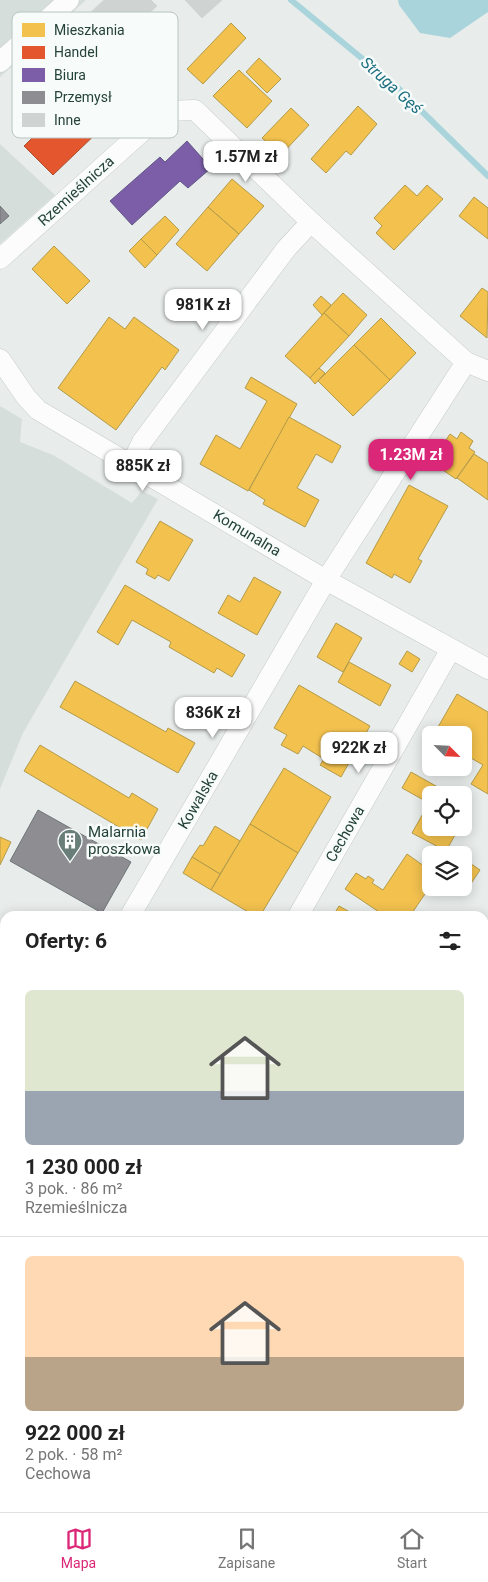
<!DOCTYPE html>
<html lang="pl">
<head>
<meta charset="utf-8">
<style>
	body { margin:0; font-family:Roboto,sans-serif; background:#f6f6f6; color:#222; height:100vh; display:flex; flex-direction:column; font-size:19px; white-space:nowrap }
	* { box-sizing:border-box; margin:0 }
	p { font-size:16px; color:#767676 }
	.icon { flex:none; width:28px; height:28px; fill:none; stroke:currentColor; stroke-width:2; stroke-linecap:round; stroke-linejoin:round }
	.map { position:relative; flex:1; overflow:hidden }
	.side { position:absolute; left:0px; top:911px; width:489px; height:601px; display:flex; flex-direction:column; background:#fff; border-radius:15px 15px 0 0; box-shadow:0 2px 12px #0003 }
	.side>* { flex:none }
	.needle { width:32px; rotate:114deg }
	.fabs { position:absolute; left:422px; top:726px; display:grid; gap:10px }
	.fabs a { display:grid; place-items:center; width:50px; height:50px; border-radius:8px; background:#fff; box-shadow:0 2px 12px #0003; font-size:25px }
	.price { position:absolute; translate:-50% -42px; padding:0 11px; border-radius:10px; background:#fff; color:#222; font-size:16px; line-height:32px; filter:drop-shadow(0 1px 2px #0008) }
	.price::after { content:''; position:absolute; left:50%; top:30px; width:15px; height:11px; margin-left:-8px; background:inherit; clip-path:polygon(0 0,100% 0,50% 100%) }
	.price.active { background:#db2777; color:#fff }
	ul { padding:0; list-style:none }
	li { display:grid; align-content:center; gap:10px; height:265px; padding:0 25px }
	li+li { border-top:1px solid #e0e0e0 }
	li span { display:grid; place-items:center; height:155px; border-radius:8px; color:#555 }
	li>.icon { margin-inline-start:auto }
	span .icon { width:90px; height:90px; fill:#fffc; stroke-width:1 }
	li b { font-size:21px }
	h2 { display:flex; justify-content:space-between; align-items:center; height:60px; padding:0 25px; font-size:21px }
	.menu { display:flex; justify-content:space-around; align-items:center; height:70px; border-top:1px solid #e0e0e0; background:#fff; font-size:14px; color:#767676 }
	.menu a { display:grid; justify-items:center; gap:2px }
	.menu .active { color:#db2777 }
	.map>svg:first-child { display:block }
	.built { fill:#d6dedb }
	.green { fill:#d1e6d8 }
	.water { fill:#a9d4db }
	.homes { fill:#f2c14e; stroke:#b49b48 }
	.shops { fill:#e4572e; stroke:#aa5132 }
	.offices { fill:#7b5ea7; stroke:#615686 }
	.industry { fill:#8d8d92; stroke:#6e7678 }
	.lines { fill:none; stroke-linecap:round; stroke-linejoin:round }
	.stream { stroke:#a9d4db; stroke-width:6 }
	.building { fill:#cfd4d2; stroke:#d1d6d4 }
	.minor-casing { stroke:#c5cac8; stroke-width:21 }
	.path { stroke:#c3ccca; stroke-width:3; stroke-dasharray:2.5 4; stroke-linecap:butt }
	.minor { stroke:#fcfcfc; stroke-width:20 }
	.rail-casing { stroke:#c9cdcc; stroke-width:5.5 }
	.rail { stroke:#f7fbf9; stroke-width:4; stroke-dasharray:11; stroke-linecap:butt }
	.labels { text-anchor:middle; stroke-width:5; stroke-linejoin:round; paint-order:stroke }
	.street-label { font-size:15px; fill:#24423a; stroke:#f7fbf9 }
	.poi-label { font-size:15px; fill:#24423a; stroke:#f7fbf9; text-anchor:start }
	.water-label { font-size:16px; font-style:italic; fill:#1c6f80; stroke:#f7fbf9 }
	.key { fill:#f7fbf9; stroke:#b8c4c0; stroke-width:1 }
	.key-label { font-size:14px; fill:#24423a }
</style>
</head>
<body>
<div class="map">
<svg width="488" height="1512" viewBox="0 0 488 1512">
	<rect width="100%" height="100%" fill="#e8edeb"/>
	<g class="built">
		<polygon points="0,0 86,0 0,77"/>
		<polygon points="0,144 55,195 0,244"/>
		<polygon points="0,406 22,419 20,442 53,455 132,503 142,491 158,499 23,733 0,789"/>
		<polygon points="488,1363 488,1512 480,1508 484,1508 484,1370"/>
		<polygon points="0,1366 5,1368 5,1447 0,1445"/>
		<polygon points="127,1508 339,1508 349,1512 135,1512"/>
	</g>
	<g class="green">
		<polygon points="0,1442 5,1444 5,1496 0,1493"/>
		<polygon points="31,1508 140,1508 151,1512 41,1512"/>
	</g>
	<polygon class="water" points="398,0 488,0 488,12 450,38 420,33 399,5"/>
	<g class="homes">
		<polygon points="231,23 246,38 203,84 187,69"/>
		<polygon points="259,58 281,79 267,93 246,72"/>
		<polygon points="239,70 272,101 247,128 213,96"/>
		<polygon points="358,106 377,124 351,155 346,151 326,173 311,159"/>
		<polygon points="291,108 309,125 281,155 262,138"/>
		<polygon points="232,179 264,206 239,234 208,207"/>
		<polygon points="405,185 417,196 427,185 443,199 394,250 376,233 382,226 374,218"/>
		<polygon points="474,197 488,208 488,239 459,216"/>
		<polygon points="208,207 239,234 207,271 176,244"/>
		<polygon points="165,216 179,230 157,255 141,239"/>
		<polygon points="141,239 157,255 145,268 129,251"/>
		<polygon points="54,246 90,281 67,304 32,269"/>
		<polygon points="482,288 488,292 487,338 460,316"/>
		<polygon points="343,293 367,315 349,336 324,313"/>
		<polygon points="321,296 331,305 322,315 313,305"/>
		<polygon points="324,313 349,336 310,378 285,356"/>
		<polygon points="109,317 125,329 134,317 179,350 165,370 162,367 116,430 58,388"/>
		<polygon points="381,318 416,353 390,380 354,345"/>
		<polygon points="354,345 390,380 353,416 318,381"/>
		<polygon points="319,368 325,373 315,384 310,378"/>
		<polygon points="251,377 297,404 248,491 200,464 216,435 240,449 267,401 245,388"/>
		<polygon points="289,417 341,446 332,463 316,454 297,488 319,500 305,527 263,504 265,500 249,490"/>
		<polygon points="461,432 473,441 469,448 475,452 456,479 431,462 450,434 457,439"/>
		<polygon points="474,454 488,463 488,500 457,478"/>
		<polygon points="409,485 448,506 418,559 422,561 410,583 394,574 392,578 366,563"/>
		<polygon points="160,521 193,540 169,581 158,575 155,579 146,574 148,569 136,562"/>
		<polygon points="254,577 281,592 257,635 218,613 228,595 240,602"/>
		<polygon points="125,585 245,655 232,677 217,668 214,673 169,647 171,642 132,620 118,645 97,632"/>
		<polygon points="336,623 362,638 343,672 317,657"/>
		<polygon points="407,651 420,659 412,672 399,664"/>
		<polygon points="349,662 391,685 380,706 338,682"/>
		<polygon points="75,681 166,732 168,728 195,743 178,773 60,707"/>
		<polygon points="299,685 370,726 341,777 320,765 324,759 303,746 298,754 281,745 287,735 274,728"/>
		<polygon points="457,694 488,712 488,794 471,784 483,765 464,754 464,735 452,735 438,727"/>
		<polygon points="40,745 129,798 132,793 158,809 141,840 24,771"/>
		<polygon points="284,768 331,797 298,853 250,824"/>
		<polygon points="411,772 452,795 431,795 431,828 459,828 446,851 412,833 429,803 402,788"/>
		<polygon points="464,802 471,806 464,819"/>
		<polygon points="250,824 298,853 260,916 255,916 211,890"/>
		<polygon points="215,826 240,841 220,874 192,857 200,845 203,846"/>
		<polygon points="0,837 11,842 0,865"/>
		<polygon points="407,854 431,871 431,885 410,916 385,916 345,889 356,873 366,879 368,876 374,880 372,883 383,890"/>
		<polygon points="192,857 220,874 211,890 183,873"/>
		<polygon points="464,859 480,870 470,885 464,881"/>
		<polygon points="339,906 357,916 333,916"/>
		<polygon points="485,926 488,928 488,969 484,966"/>
		<polygon points="484,1228 488,1231 485,1239 488,1240 488,1252 484,1258"/>
		<polygon points="485,1272 488,1274 488,1296 484,1293 484,1275"/>
		<polygon points="484,1293 488,1296 488,1315 484,1312"/>
	</g>
	<polygon class="shops" points="73,98 102,128 53,175 24,146"/>
	<polygon class="offices" points="187,141 211,168 188,188 180,181 132,225 110,201 160,157 165,162"/>
	<g class="industry">
		<polygon points="0,206 9,216 0,224"/>
		<polygon points="38,810 131,862 102,913 10,861"/>
	</g>
	<g class="lines">
		<polyline class="stream" points="291,0 398,88 488,176"/>
	</g>
	<g class="building">
		<polygon points="104,0 151,0 157,6 119,40 146,69 117,95 63,38"/>
		<polygon points="185,0 222,0 202,18"/>
	</g>
	<g class="lines">
		<defs>
			<g id="minor">
				<polyline points="0,62 69,0"/>
				<polyline points="0,259 165,111 195,110 311,222 466,362 488,371"/>
				<polyline points="0,359 26,397 38,410 326,580 488,669"/>
				<polyline points="131,465 142,442 286,249 311,222"/>
				<polyline points="130,916 326,580 466,362"/>
				<polyline points="298,916 451,649"/>
				<polyline points="484,1087 488,1081"/>
				<polyline points="484,1385 488,1387"/>
				<polyline points="0,1510 3,1512"/>
			</g>
		</defs>
		<use href="#minor" class="minor-casing"/>
		<polyline class="path" points="0,1047 5,1049"/>
		<use href="#minor" class="minor"/>
		<defs>
			<g id="rail">
				<polyline points="0,1378 5,1380"/>
				<polyline points="0,1395 5,1397"/>
				<polyline points="0,1415 5,1417"/>
				<polyline points="0,1433 5,1435"/>
				<polyline points="484,1493 488,1495"/>
				<polyline points="148,1508 157,1512"/>
				<polyline points="220,1508 231,1512"/>
				<polyline points="269,1508 280,1512"/>
				<polyline points="310,1508 321,1512"/>
			</g>
		</defs>
		<use href="#rail" class="rail-casing"/>
		<use href="#rail" class="rail"/>
	</g>
	<defs>
		<symbol id="building-pin" viewBox="-11 -11 22 30"><path d="M0 17L-7.5 6A9.5 9.5 0 1 1 7.5 6Z" fill="#697e78" stroke="#f7fbf9"/><path d="M-4-6H4V6H1V3H-1V6H-4ZM-2.5-4.3h1.7v1.8h-1.7ZM.8-4.3h1.7v1.8H.8ZM-2.5-1h1.7V.8h-1.7ZM.8-1h1.7V.8H.8Z" fill="#fff"/></symbol>
	</defs>
	<g fill-rule="evenodd">
		<use href="#building-pin" x="56" y="827" width="28" height="38"/>
	</g>
	<g class="labels">
		<g class="street-label">
			<text transform="translate(76 191) rotate(-42)" y="5">Rzemieślnicza</text>
			<text transform="translate(247 533) rotate(31)" y="5">Komunalna</text>
			<text transform="translate(198 800) rotate(-60)" y="5">Kowalska</text>
			<text transform="translate(345 834) rotate(-60)" y="5">Cechowa</text>
		</g>
		<g class="poi-label">
			<text x="88" y="837">Malarnia<tspan x="88" dy="17">proszkowa</tspan></text>
		</g>
		<g class="water-label">
			<text transform="translate(392 85) rotate(42)" y="6">Struga Gęś</text>
		</g>
	</g>
	<rect x="12" y="12" width="166" height="126" rx="8" class="key"/>
	<rect x="22" y="23" width="23" height="14" fill="#f2c14e"/>
	<rect x="22" y="46" width="23" height="13" fill="#e4572e"/>
	<rect x="22" y="68" width="23" height="14" fill="#7b5ea7"/>
	<rect x="22" y="91" width="23" height="13" fill="#8d8d92"/>
	<rect x="22" y="113" width="23" height="14" fill="#cfd4d2"/>
	<g class="key-label">
		<text x="54" y="35">Mieszkania</text>
		<text x="54" y="57">Handel</text>
		<text x="54" y="80">Biura</text>
		<text x="54" y="102">Przemysł</text>
		<text x="54" y="125">Inne</text>
	</g>
</svg>
<div class="fabs">
<a><svg class="needle" viewBox="-14 -14 28 28"><path d="M0-13l5 13h-10z" fill="#e53935"/><path d="M0 13l5-13h-10z" fill="#767676"/></svg></a>
<a><svg class="icon" aria-label="locate" viewBox="0 0 24 24"><circle cx="12" cy="12" r="6"/><path d="M12 2v4M12 18v4M2 12h4M18 12h4"/></svg></a>
<a><svg class="icon" aria-label="layers" viewBox="0 0 24 24"><path d="M12 4l9 5-9 5-9-5zM3 14l9 5 9-5"/></svg></a>
</div>
<b class="price" style="left:246px;top:183px">1.57M zł</b>
<b class="price" style="left:203px;top:331px">981K zł</b>
<b class="price active" style="left:411px;top:481px">1.23M zł</b>
<b class="price" style="left:143px;top:492px">885K zł</b>
<b class="price" style="left:213px;top:739px">836K zł</b>
<b class="price" style="left:359px;top:774px">922K zł</b>
<section class="side">
<h2>Oferty: 6<svg class="icon" aria-label="filters" viewBox="0 0 24 24"><path d="M4 7h16M4 17h16"/><circle cx="9" cy="7" r="2"/><circle cx="15" cy="17" r="2"/></svg></h2>
<ul>
<li><span style="background:linear-gradient(#dfe7d0 65%,#9aa5b1 0)"><svg class="icon" aria-label="home" viewBox="0 0 24 24"><path d="M3 11l9-7 9 7M6 9v11h12V9"/></svg></span><div><b>1 230 000 zł</b><p>3 pok. · 86 m²</p><p>Rzemieślnicza</p></div></li>
<li><span style="background:linear-gradient(#ffd9b3 65%,#b9a48a 0)"><svg class="icon" aria-label="home" viewBox="0 0 24 24"><path d="M3 11l9-7 9 7M6 9v11h12V9"/></svg></span><div><b>922 000 zł</b><p>2 pok. · 58 m²</p><p>Cechowa</p></div></li>
</ul>
</section>
</div>
<nav class="menu">
<a class="active"><svg class="icon" aria-label="map" viewBox="0 0 24 24"><path d="M3 6l6-2 6 2 6-2v14l-6 2-6-2-6 2zM9 4v14M15 6v14"/></svg>Mapa</a>
<a><svg class="icon" aria-label="saved" viewBox="0 0 24 24"><path d="M7 4h10v16l-5-4-5 4z"/></svg>Zapisane</a>
<a><svg class="icon" aria-label="home" viewBox="0 0 24 24"><path d="M3 11l9-7 9 7M6 9v11h12V9"/></svg>Start</a>
</nav>
</body>
</html>
